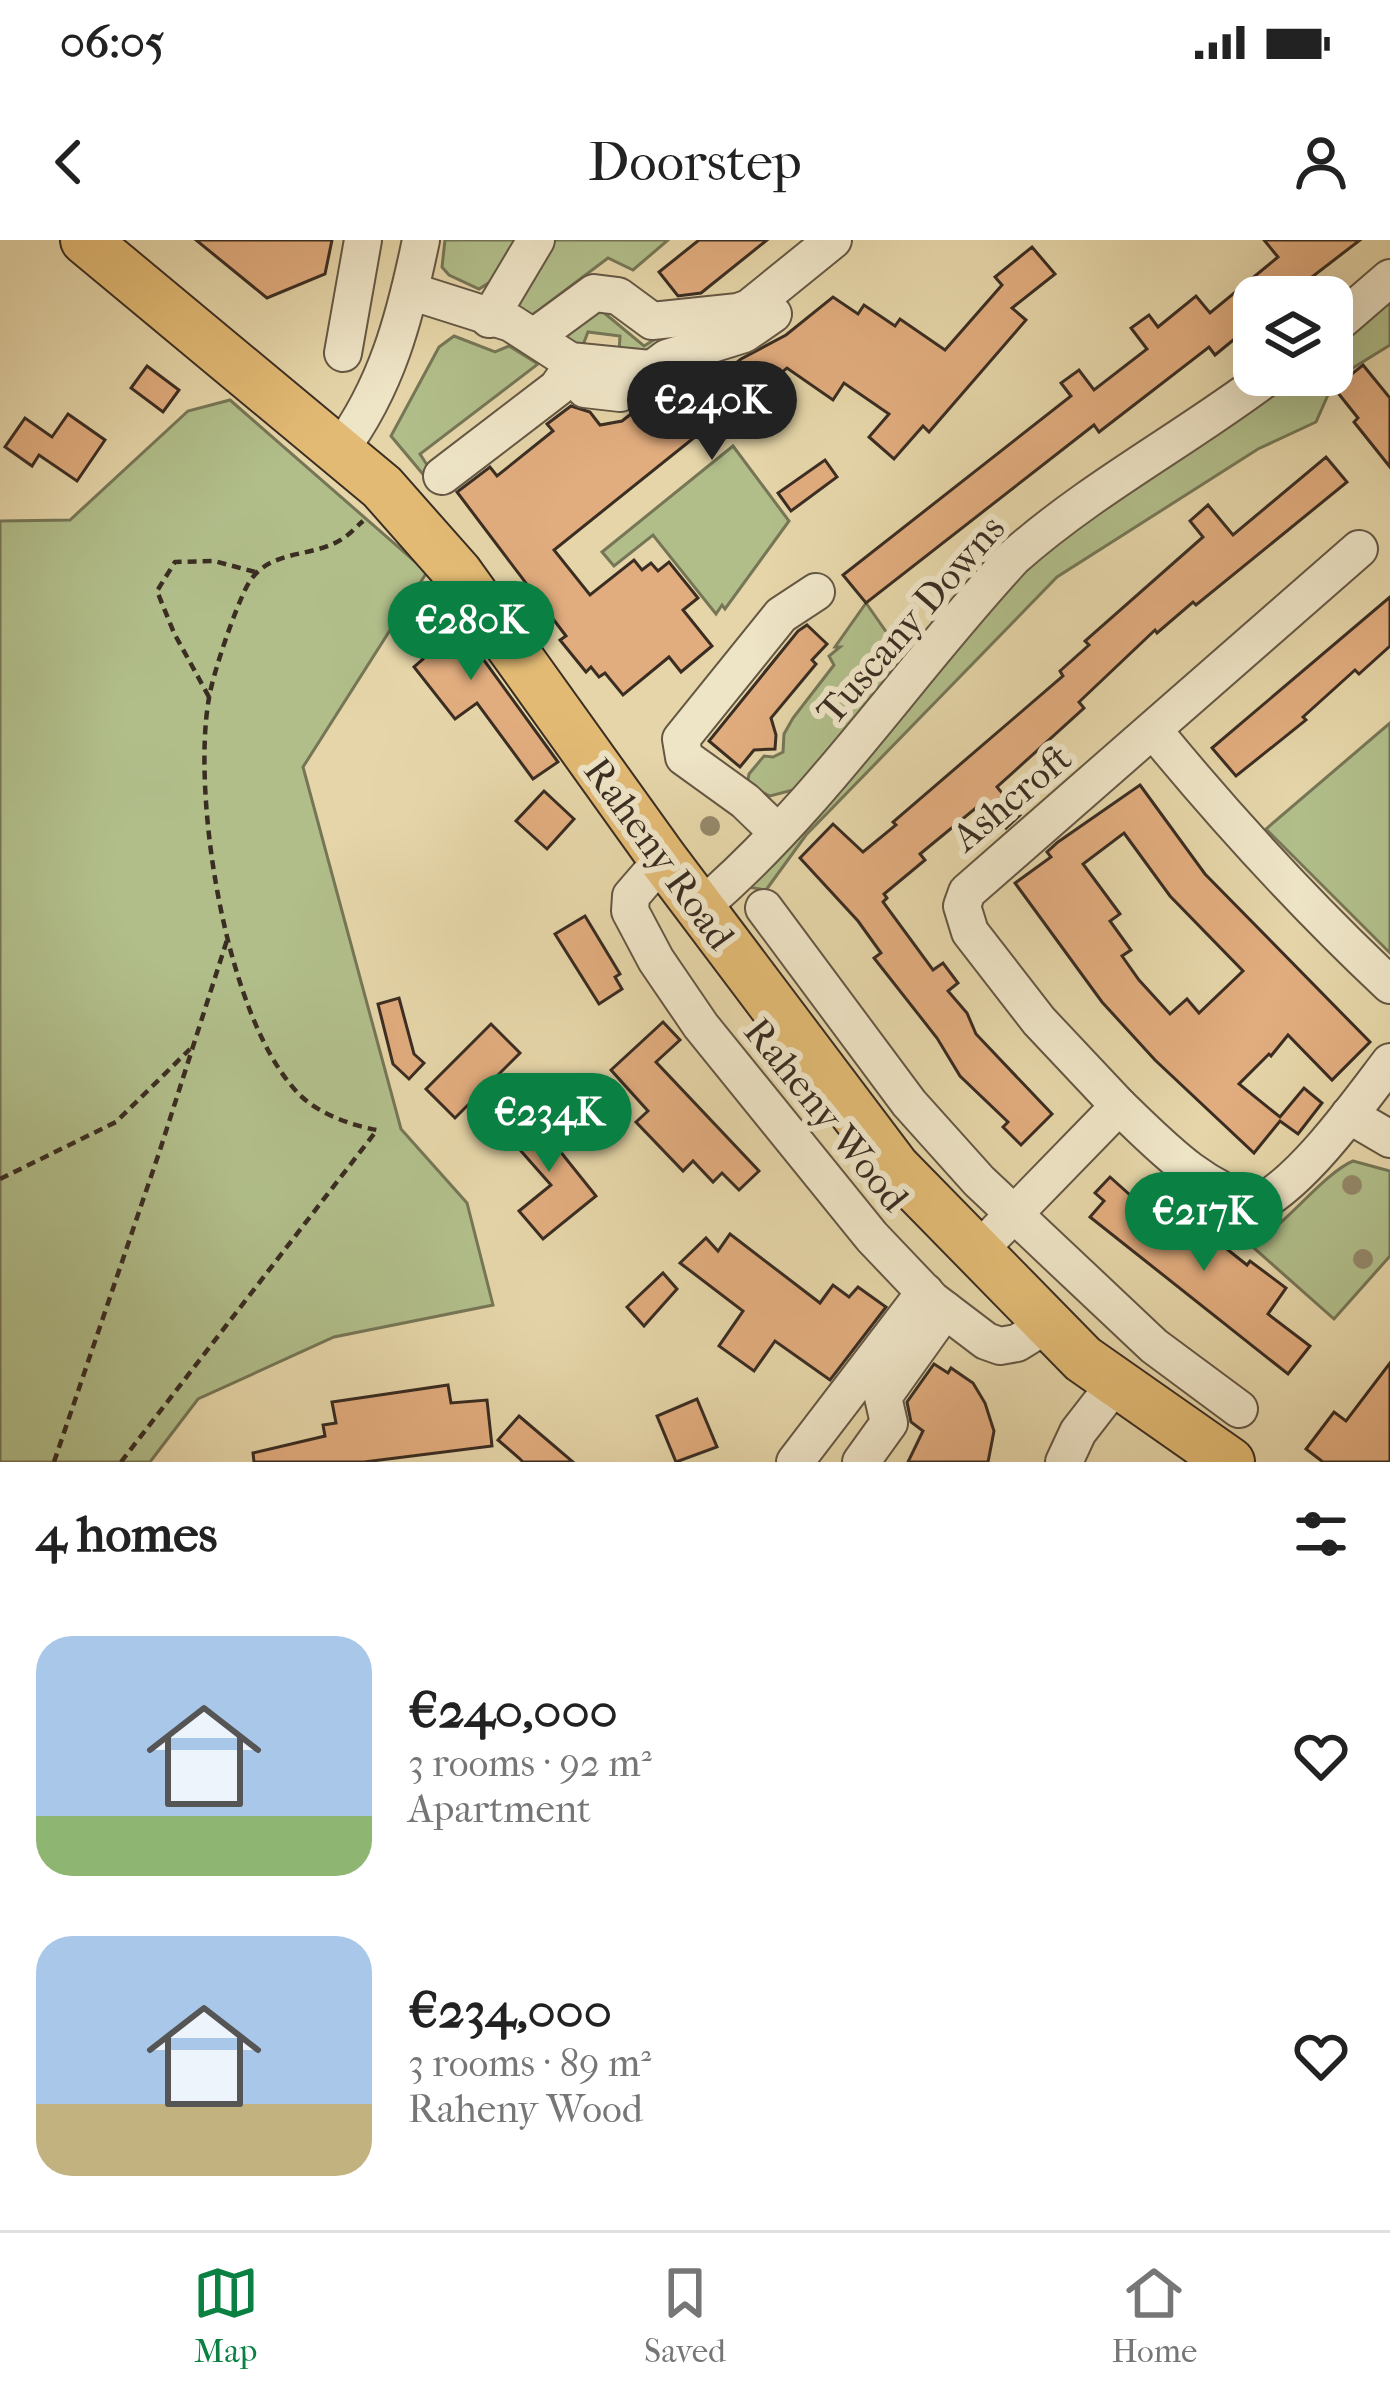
<!DOCTYPE html>
<html lang="en">
<head>
<meta charset="utf-8">
<style>
	body { margin:0; font-family:"IM FELL French Canon",serif; background:#f2f2f2; color:#222; height:100vh; display:flex; flex-direction:column; font-size:45px; white-space:nowrap }
	* { box-sizing:border-box; margin:0 }
	p { font-size:39px; color:#767676 }
	.icon { flex:none; width:66px; height:66px; fill:none; stroke:currentColor; stroke-width:2; stroke-linecap:round; stroke-linejoin:round }
	.map { position:relative; height:1222px; overflow:hidden }
	.side { display:flex; flex-direction:column; background:#fff; flex:1 }
	.side>* { flex:none }
	.buttons { position:absolute; left:1233px; top:36px; display:grid; gap:24px }
	.buttons a { display:grid; place-items:center; width:120px; height:120px; border-radius:24px; background:#fff; box-shadow:0 12px 48px #0002; font-size:60px }
	.price { position:absolute; translate:-50% -102px; padding:0 27px; border-radius:42px; background:#0b8043; color:#fff; font-size:39px; line-height:78px; filter:drop-shadow(0 3px 6px #0008) }
	.price::after { content:''; position:absolute; left:50%; top:72px; width:36px; height:27px; margin-left:-18px; background:inherit; clip-path:polygon(0 0,100% 0,50% 100%) }
	.price.on { background:#222; color:#fff }
	ul { padding:0; list-style:none }
	li { display:flex; align-items:center; gap:36px; height:300px; padding:0 36px }
	li span { display:grid; place-items:center; flex:none; width:336px; height:240px; border-radius:36px; color:#555 }
	li>.icon { margin-inline-start:auto }
	span .icon { width:144px; height:144px; fill:#fffc; stroke-width:1 }
	li b { font-size:51px }
	h2 { display:flex; justify-content:space-between; align-items:center; height:144px; padding:0 36px; font-size:51px }
	.status { display:flex; justify-content:space-between; align-items:center; height:84px; padding:0 60px; background:#fff; direction:ltr }
	.status svg { height:33px; fill:currentColor }
	header { display:flex; justify-content:space-between; align-items:center; height:156px; padding:0 36px; background:#fff; font-size:54px; font-weight:600 }
	.tabs { display:flex; justify-content:space-around; align-items:center; height:168px; border-top:3px solid #e0e0e0; background:#fff; font-size:33px; color:#767676 }
	.tabs a { display:grid; justify-items:center; gap:6px }
	.tabs .on { color:#0b8043 }
	.map>svg:first-child { display:block }
	.green { fill:#b1be8a; stroke:#767656; stroke-width:3 }
	.building { fill:#e1ac7e; stroke:#3a2d22; stroke-width:3; fill-rule:evenodd }
	.lines { fill:none; stroke-linecap:round; stroke-linejoin:round }
	.minor-casing { stroke:#655744; stroke-width:40 }
	.major-casing { stroke:#3a2d22; stroke-width:52 }
	.path { stroke:#3a2d22; stroke-width:4.5; stroke-dasharray:9 6; stroke-linecap:butt }
	.minor { stroke:#eee4c6; stroke-width:36 }
	.major { stroke:#e2ba74; stroke-width:48 }
	.tree { fill:#94896a }
	.labels { text-anchor:middle; stroke-width:12; stroke-linejoin:round; paint-order:stroke }
	.street-label { font-size:39px; fill:#3a2d22; stroke:#eee4c6 }
</style>
</head>
<body>
<div class="status"><b>06:05</b><svg viewBox="0 0 49 12"><path d="M0 12V9h3v3zM5 12V6h3v6zM10 12V3h3v9zM15 12V0h3v12zM26 1h20v11H26zM47 4h2v5h-2z"/></svg></div>
<header><svg class="icon" aria-label="back" viewBox="0 0 24 24"><path d="M15 5l-7 7 7 7"/></svg>Doorstep<svg class="icon" aria-label="person" viewBox="0 0 24 24"><circle cx="12" cy="8" r="4"/><path d="M4 21q1-7 8-7t8 7"/></svg></header>
<div class="map">
<svg width="1390" height="1222" viewBox="0 0 1390 1222">
	<rect width="100%" height="100%" fill="#e5d5a8"/>
	<filter id="stains"><feTurbulence type="fractalNoise" baseFrequency=".00167" numOctaves="4"/><feColorMatrix values="0 0 0 0 .2 0 0 0 0 .09 0 0 0 0 .02 0 0 0 .5 -.17"/></filter>
	<radialGradient id="worn" r=".72"><stop offset=".6" stop-color="#630" stop-opacity="0"/><stop offset="1" stop-color="#630" stop-opacity=".3"/></radialGradient>
	<g class="green">
		<polygon points="445,0 526,0 490,42 479,49 449,35 442,27"/>
		<polygon points="546,0 668,0 633,30 608,18 527,79 506,68"/>
		<polygon points="1390,48 1390,105 1335,139 1316,182 1258,209 1057,337 806,595 766,650 737,645 1046,304 1217,193 1289,135 1332,135 1332,99"/>
		<polygon points="597,67 644,106 668,91 743,82 642,117 619,112 620,96 588,92 581,110 567,110 563,92"/>
		<polygon points="454,96 495,112 509,106 538,124 420,214 431,231 427,239 391,196 439,107"/>
		<polygon points="230,160 427,332 303,527 401,889 467,963 493,1065 334,1097 198,1159 150,1222 0,1222 0,281 70,280 188,171"/>
		<polygon points="733,206 789,281 725,369 722,365 716,374 653,295 614,326 602,312"/>
		<polygon points="866,363 908,423 797,549 770,556 747,545 749,534 764,516 773,517 783,512 784,494 793,478 834,425 829,416 840,407 835,407"/>
		<polygon points="1390,483 1390,713 1266,589"/>
		<path d="M1353 921 1390 931V1016L1334 1079 1228 985 1272 990C1296 971 1329 931 1353 921Z"/>
	</g>
	<g class="building">
		<polygon points="196,0 332,0 325,34 267,58"/>
		<polygon points="699,0 767,0 701,53 678,56 659,32"/>
		<polygon points="1264,0 1360,0 1286,57 1254,57 1254,83 1215,115 1209,107 1099,192 1094,185 866,363 843,335 1071,156 1061,143 1079,130 1094,150 1147,109 1131,88 1149,75 1158,87 1196,56 1210,73 1278,17"/>
		<polygon points="1032,7 1055,34 1012,68 1026,80 929,192 923,186 894,219 869,197 889,174 844,143 833,160 787,128 719,183 716,180 554,310 590,355 634,320 642,330 651,323 658,331 669,322 698,358 683,370 712,406 681,432 669,417 623,455 605,433 599,437 591,427 586,432 560,400 566,396 457,252 490,227 497,236 553,191 547,184 571,166 590,172 600,185 622,181 677,138 682,137 696,155 741,119 786,95 833,57 858,74 864,65 895,86 900,79 945,110 1002,45 995,37"/>
		<polygon points="1363,125 1390,158 1390,227 1354,182 1358,178 1334,148"/>
		<polygon points="147,126 179,150 163,172 131,148"/>
		<polygon points="68,174 105,200 77,241 39,215 32,226 5,207 25,178 52,197"/>
		<polygon points="1326,217 1347,242 1196,365 1193,362 1157,393 1155,390 1079,462 1084,468 997,547 1020,575 1006,588 983,562 920,614 925,620 884,654 887,658 883,662 933,730 943,723 958,743 948,751 967,773 976,794 1052,874 1021,905 1003,887 1008,882 960,836 937,798 874,718 881,713 858,681 800,618 833,584 863,612 896,585 893,582 1063,436 1060,431 1089,405 1085,401 1203,297 1190,281 1208,265 1233,295"/>
		<polygon points="825,220 837,237 791,271 778,253"/>
		<polygon points="438,357 558,522 533,539 477,463 455,479 414,427 423,419 399,388"/>
		<polygon points="1390,357 1390,406 1359,434 1355,430 1303,477 1306,480 1236,536 1212,508"/>
		<polygon points="807,385 827,404 812,420 816,424 771,478 776,495 775,509 754,510 740,527 709,501 798,391"/>
		<path d="M1140 545 1205 634 1370 802 1332 840 1288 795 1271 816 1269 814 1239 844 1280 877 1304 848 1322 863 1298 894 1280 881 1254 913 1155 820 1102 762 1015 643 1051 617 1047 612 1058 602ZM1124 593 1170 656 1243 731 1199 773 1187 759 1170 774 1139 740 1122 716 1131 710 1110 681 1120 674 1083 624Z"/>
		<polygon points="544,551 574,579 547,609 516,581"/>
		<polygon points="585,676 620,734 615,737 622,749 599,764 555,694"/>
		<polygon points="399,758 414,814 424,823 409,839 393,824 378,764"/>
		<polygon points="663,782 680,800 656,822 759,931 739,950 722,933 713,942 693,921 683,931 636,882 648,871 611,830"/>
		<polygon points="491,784 520,813 455,878 426,849"/>
		<polygon points="539,866 557,886 547,895 596,956 543,999 519,971 551,945 506,894"/>
		<polygon points="1110,937 1158,980 1165,972 1203,1001 1208,994 1247,1025 1250,1021 1286,1048 1268,1074 1310,1106 1288,1134 1090,977 1104,961 1095,953"/>
		<polygon points="730,994 820,1063 833,1045 849,1057 858,1047 886,1067 830,1140 775,1101 754,1131 719,1106 743,1071 680,1023 706,998 718,1011"/>
		<polygon points="663,1033 677,1049 644,1086 627,1067"/>
		<polygon points="1390,1123 1390,1222 1323,1222 1306,1209 1334,1172 1346,1181"/>
		<polygon points="934,1124 948,1133 951,1128 973,1143 985,1163 994,1191 988,1222 908,1222 923,1191 911,1182 907,1162"/>
		<polygon points="448,1145 451,1163 487,1160 492,1206 364,1222 254,1222 253,1213 325,1196 323,1185 336,1183 332,1162"/>
		<polygon points="697,1159 717,1207 676,1222 657,1176"/>
		<polygon points="519,1176 573,1222 523,1222 519,1218 498,1200"/>
	</g>
	<g class="lines">
		<defs>
			<g id="minor">
				<polyline points="410,51 511,83 570,121 650,129"/>
				<polyline points="489,79 536,0"/>
				<polyline points="1332,88 1390,38"/>
				<polyline points="534,97 594,53 618,56 652,81 738,72 749,68 833,0"/>
				<polyline points="343,113 363,0"/>
				<polyline points="570,121 585,149 620,153 667,118 744,94 773,74"/>
				<path d="M339 211C387 147 405 77 421 0"/>
				<polyline points="442,236 557,148 569,131 570,121"/>
				<path d="M1154 491C1228 581 1305 665 1390 745"/>
				<polyline points="777,592 745,561 684,517 681,499 781,375 816,352"/>
				<polyline points="663,619 631,656 630,671 656,720 701,786 872,997 932,1060 986,1101 1000,1106 1017,1103 1048,1084"/>
				<path d="M700 668C820 566 907 432 1014 317 1092 248 1187 198 1270 135"/>
				<polyline points="764,668 909,863 979,941 1154,1106 1239,1169"/>
				<polyline points="1119,866 1039,781 970,692 962,666 967,652 1359,309"/>
				<polyline points="1349,875 1390,899"/>
				<path d="M976 1013 1119 866C1161 906 1200 949 1258 964 1304 940 1358 864 1390 822"/>
				<polyline points="795,1222 925,1052"/>
				<polyline points="861,1222 889,1183 883,1157 945,1070"/>
				<polyline points="1064,1222 1078,1192 1116,1143"/>
			</g>
			<polyline id="major" points="85,0 382,247 458,333 663,619 895,927 1083,1119 1230,1222"/>
		</defs>
		<use href="#minor" class="minor-casing"/>
		<use href="#major" class="major-casing"/>
		<g class="path">
			<polyline points="209,457 174,393 157,351 175,322 214,321 259,333"/>
			<polyline points="0,939 116,882 190,809"/>
			<polyline points="54,1222 160,910 227,700"/>
			<path d="M121 1222 377 890C353 886 320 874 302 857 227 786 191 558 209 458 213 433 235 369 247 346 267 308 311 319 342 299 349 295 356 287 363 281"/>
		</g>
		<use href="#minor" class="minor"/>
		<use href="#major" class="major"/>
	</g>
	<g class="tree">
		<circle cx="710" cy="586" r="10"/>
		<circle cx="1352" cy="945" r="10"/>
		<circle cx="1363" cy="1019" r="10"/>
	</g>
	<g class="labels">
		<g class="street-label">
			<text transform="translate(910 379) rotate(-49)" y="14">Tuscany Downs</text>
			<text transform="translate(1011 557) rotate(-40)" y="14">Ashcroft</text>
			<text transform="translate(660 613) rotate(54)" y="14">Raheny Road</text>
			<text transform="translate(827 874) rotate(51)" y="14">Raheny Wood</text>
		</g>
	</g>
	<rect width="100%" height="100%" filter="url(#stains)"/>
	<rect width="100%" height="100%" fill="url(#worn)"/>
</svg>
<div class="buttons">
<a><svg class="icon" aria-label="layers" viewBox="0 0 24 24"><path d="M12 4l9 5-9 5-9-5zM3 14l9 5 9-5"/></svg></a>
</div>
<b class="price on" style="left:712px;top:223px">€240K</b>
<b class="price" style="left:471px;top:443px">€280K</b>
<b class="price" style="left:549px;top:935px">€234K</b>
<b class="price" style="left:1204px;top:1034px">€217K</b>
</div>
<section class="side">
<h2>4 homes<svg class="icon" aria-label="filters" viewBox="0 0 24 24"><path d="M4 7h16M4 17h16"/><circle cx="9" cy="7" r="2"/><circle cx="15" cy="17" r="2"/></svg></h2>
<ul>
<li><span style="background:linear-gradient(#a9c7e8 75%,#8fb573 0)"><svg class="icon" aria-label="home" viewBox="0 0 24 24"><path d="M3 11l9-7 9 7M6 9v11h12V9"/></svg></span><div><b>€240,000</b><p>3 rooms · 92 m²</p><p>Apartment</p></div><svg class="icon" aria-label="heart" viewBox="0 0 24 24"><path d="M12 20l-8-8c-3-5 5-10 8-4 3-6 11-1 8 4z"/></svg></li>
<li><span style="background:linear-gradient(#a9c7e8 70%,#c2b280 0)"><svg class="icon" aria-label="home" viewBox="0 0 24 24"><path d="M3 11l9-7 9 7M6 9v11h12V9"/></svg></span><div><b>€234,000</b><p>3 rooms · 89 m²</p><p>Raheny Wood</p></div><svg class="icon" aria-label="heart" viewBox="0 0 24 24"><path d="M12 20l-8-8c-3-5 5-10 8-4 3-6 11-1 8 4z"/></svg></li>
</ul>
</section>
<nav class="tabs">
<a class="on"><svg class="icon" aria-label="map" viewBox="0 0 24 24"><path d="M3 6l6-2 6 2 6-2v14l-6 2-6-2-6 2zM9 4v14M15 6v14"/></svg>Map</a>
<a><svg class="icon" aria-label="saved" viewBox="0 0 24 24"><path d="M7 4h10v16l-5-4-5 4z"/></svg>Saved</a>
<a><svg class="icon" aria-label="home" viewBox="0 0 24 24"><path d="M3 11l9-7 9 7M6 9v11h12V9"/></svg>Home</a>
</nav>
</body>
</html>
